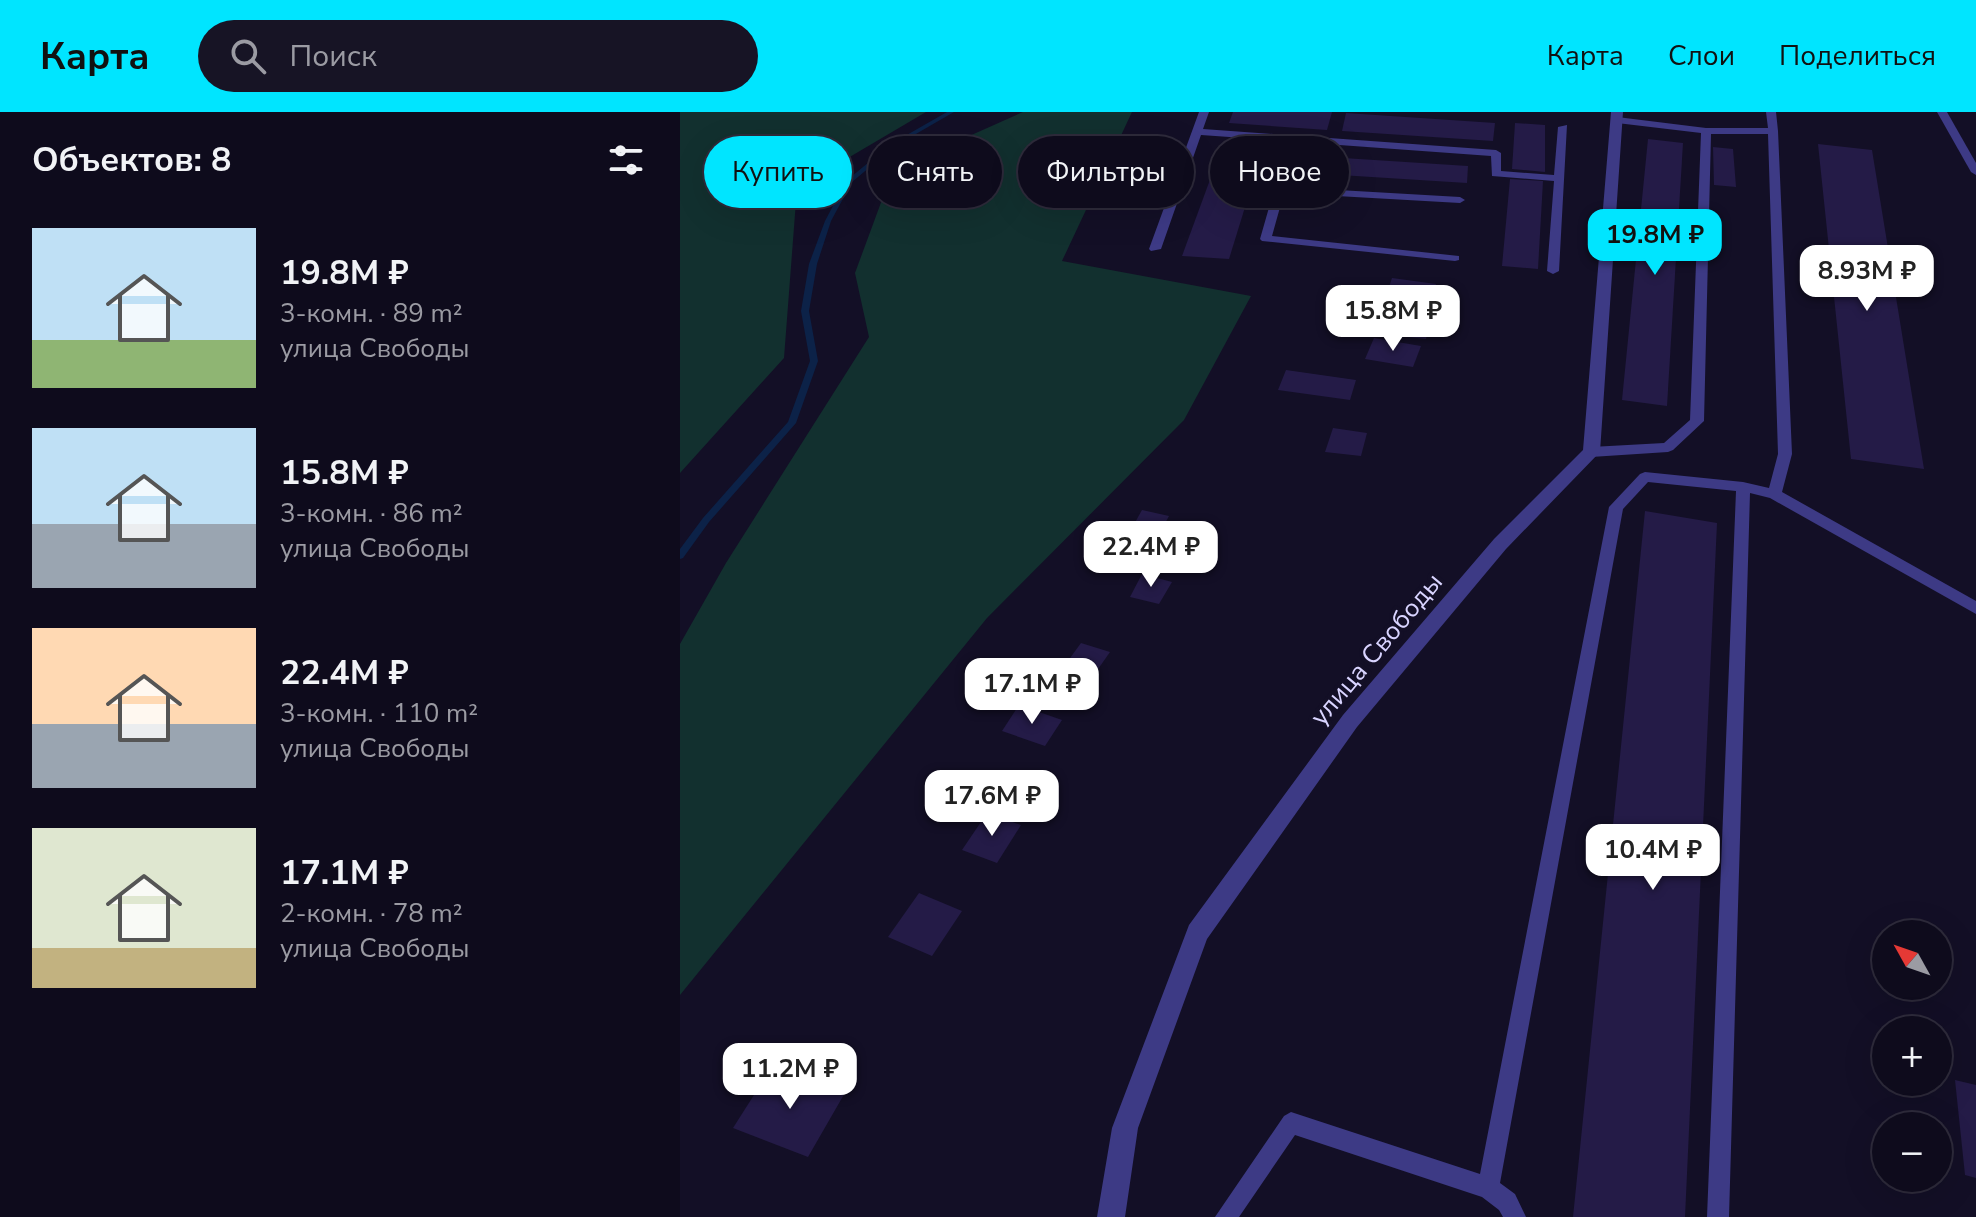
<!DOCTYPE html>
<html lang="ru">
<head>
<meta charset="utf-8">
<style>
	body { margin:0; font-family:"Nunito Sans",sans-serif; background:#171425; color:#f1f3f6; height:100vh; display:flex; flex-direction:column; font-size:30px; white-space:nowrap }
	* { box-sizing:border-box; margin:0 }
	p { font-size:26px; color:#9b9ba3 }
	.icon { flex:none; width:44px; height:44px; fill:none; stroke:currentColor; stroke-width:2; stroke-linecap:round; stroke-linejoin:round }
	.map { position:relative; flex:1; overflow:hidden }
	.panel { display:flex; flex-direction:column; background:#0e0b1c; width:680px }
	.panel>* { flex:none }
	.top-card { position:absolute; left:24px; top:24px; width:760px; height:72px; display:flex; gap:16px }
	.needle { width:52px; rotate:310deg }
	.tools { position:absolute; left:1192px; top:808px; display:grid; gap:16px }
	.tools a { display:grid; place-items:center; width:80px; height:80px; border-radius:50%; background:#0e0b1c; box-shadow:0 8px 32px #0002,0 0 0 2px #2e2b3b; font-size:40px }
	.price { position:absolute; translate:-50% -68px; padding:0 18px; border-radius:16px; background:#fff; color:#222; font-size:26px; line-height:52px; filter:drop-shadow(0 2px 4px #0008) }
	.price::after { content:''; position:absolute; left:50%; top:48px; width:24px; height:18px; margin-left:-12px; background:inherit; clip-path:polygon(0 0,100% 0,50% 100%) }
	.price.active { background:#00e5ff; color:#111 }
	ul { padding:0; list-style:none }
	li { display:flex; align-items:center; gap:24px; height:200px; padding:0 32px }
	li span { display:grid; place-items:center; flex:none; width:224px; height:160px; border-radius:0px; color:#555 }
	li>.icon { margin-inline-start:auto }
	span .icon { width:96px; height:96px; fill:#fffc; stroke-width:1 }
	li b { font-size:34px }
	h2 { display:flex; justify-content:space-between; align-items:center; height:96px; padding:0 32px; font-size:34px }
	.pill { padding:0 28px; border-radius:36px; background:#0e0b1c; box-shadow:0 8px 32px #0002,0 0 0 2px #2e2b3b; font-size:28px; line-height:72px }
	.pill.active { background:#00e5ff; color:#111 }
	header { display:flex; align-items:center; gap:48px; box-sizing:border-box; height:112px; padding:0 40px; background:#00e5ff; color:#111 }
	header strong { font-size:38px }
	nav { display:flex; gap:44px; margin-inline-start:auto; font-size:28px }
	.search { width:560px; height:72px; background:#171425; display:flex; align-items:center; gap:20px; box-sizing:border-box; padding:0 28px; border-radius:44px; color:#9b9ba3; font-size:30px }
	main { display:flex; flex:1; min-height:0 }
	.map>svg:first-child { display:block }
	.green { fill:#12302f }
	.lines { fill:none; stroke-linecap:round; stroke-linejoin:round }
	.stream { fill:#0c2248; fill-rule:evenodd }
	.building { fill:#241b47 }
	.lane { fill:#3d3a85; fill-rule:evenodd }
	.street { fill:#3d3a85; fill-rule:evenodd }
	.labels { text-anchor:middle; stroke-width:8; stroke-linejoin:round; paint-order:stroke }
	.street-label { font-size:26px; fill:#d9d4ff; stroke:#130f26 }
</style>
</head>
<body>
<header>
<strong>Карта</strong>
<div class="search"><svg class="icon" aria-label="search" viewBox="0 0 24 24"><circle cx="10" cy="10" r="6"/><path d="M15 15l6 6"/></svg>Поиск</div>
<nav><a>Карта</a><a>Слои</a><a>Поделиться</a></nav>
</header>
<main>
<section class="panel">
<h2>Объектов: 8<svg class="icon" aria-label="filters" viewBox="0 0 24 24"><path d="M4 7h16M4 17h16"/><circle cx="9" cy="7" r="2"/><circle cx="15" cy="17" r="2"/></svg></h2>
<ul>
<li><span style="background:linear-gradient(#bfe0f5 70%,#8fb573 0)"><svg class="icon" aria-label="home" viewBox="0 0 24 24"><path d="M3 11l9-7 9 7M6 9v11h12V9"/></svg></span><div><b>19.8M ₽</b><p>3-комн. · 89 m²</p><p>улица Свободы</p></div></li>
<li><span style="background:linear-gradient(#bfe0f5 60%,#9aa5b1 0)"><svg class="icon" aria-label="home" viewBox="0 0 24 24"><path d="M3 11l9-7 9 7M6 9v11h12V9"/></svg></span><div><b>15.8M ₽</b><p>3-комн. · 86 m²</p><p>улица Свободы</p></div></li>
<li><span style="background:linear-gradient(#ffd9b3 60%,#9aa5b1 0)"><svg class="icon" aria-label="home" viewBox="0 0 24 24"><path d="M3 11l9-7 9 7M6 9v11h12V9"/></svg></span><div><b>22.4M ₽</b><p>3-комн. · 110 m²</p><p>улица Свободы</p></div></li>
<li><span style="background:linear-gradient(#dfe7d0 75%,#c2b280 0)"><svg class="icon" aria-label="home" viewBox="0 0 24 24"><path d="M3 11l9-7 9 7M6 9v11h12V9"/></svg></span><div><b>17.1M ₽</b><p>2-комн. · 78 m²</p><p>улица Свободы</p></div></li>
</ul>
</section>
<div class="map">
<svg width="1296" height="1105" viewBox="0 0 1296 1105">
	<rect width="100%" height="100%" fill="#130f26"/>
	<g class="green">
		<polygon points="0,0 246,0 117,76 104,246 0,361"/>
		<polygon points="343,0 452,0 382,149 571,184 504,308 307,506 0,883 0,532 46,451 189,225 175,161 213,58"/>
	</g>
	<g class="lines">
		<polygon class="stream" points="267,0 274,0 215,34 172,70 151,109 137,152 129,199 138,249 116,311 29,410 3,446 0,447 0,437 23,406 108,310 130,249 121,199 129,152 145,109 166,69 211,32"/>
	</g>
	<g class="building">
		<polygon points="553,0 652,0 647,18 549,11"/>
		<polygon points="666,1 815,11 813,29 662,19"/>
		<polygon points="835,11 865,13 865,60 832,57"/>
		<polygon points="968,27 1003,31 987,294 942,288"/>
		<polygon points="1138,32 1192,38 1244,357 1171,347"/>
		<polygon points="542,35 583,37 549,147 502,144"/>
		<polygon points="1033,35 1053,37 1056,75 1034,73"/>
		<polygon points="632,44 788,54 787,71 628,61"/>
		<polygon points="830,67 863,69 858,157 822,154"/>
		<polygon points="712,166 756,172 750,193 705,187"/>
		<polygon points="716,199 752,204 746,227 709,223"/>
		<polygon points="694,226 741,234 733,255 685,247"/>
		<polygon points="606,258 676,268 670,288 598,278"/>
		<polygon points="653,316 687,321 681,344 645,340"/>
		<polygon points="462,398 489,404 470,439 443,432"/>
		<polygon points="965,399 1037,411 1005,1105 893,1105"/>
		<polygon points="462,462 492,470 479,492 450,485"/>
		<polygon points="401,531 430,540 395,590 366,579"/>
		<polygon points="339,593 382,608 365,634 322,619"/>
		<polygon points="307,701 341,713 317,751 282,738"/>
		<polygon points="239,781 282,799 252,844 208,825"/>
		<polygon points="93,953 166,979 128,1045 53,1016"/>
		<polygon points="1275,968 1296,973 1296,1066 1285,1063"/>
	</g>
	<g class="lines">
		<g class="lane">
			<polygon points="519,0 529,0 523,17 816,38 821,41 821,59 874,63 878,15 887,13 879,159 873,162 867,159 874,69 812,64 811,44 618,30 606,75 780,85 785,88 780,91 604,81 592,124 779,144 779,148 775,149 582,129 580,127 608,29 521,23 481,137 471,139 469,137"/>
			<polygon points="1086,0 1096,0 1098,19 1112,342 1102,380 1296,489 1296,502 1090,386 1070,381 1049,1105 1027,1105 1056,379 968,370 943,397 820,1071 835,1082 846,1105 823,1105 819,1098 802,1085 615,1023 559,1105 535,1105 604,1004 611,1000 800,1062 929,395 960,362 965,360 1063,370 1089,376 1098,342 1088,22 1031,22 1024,309 993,338 988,340 911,345 904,340 911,335 984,331 1010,308 1021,21 937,11 932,8 937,5 1026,16 1088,16"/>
			<polygon points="1257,0 1267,0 1296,51 1296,63 1291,60"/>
		</g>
		<polygon class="street" points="931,0 943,0 920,340 826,437 677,615 527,827 458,1016 445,1105 417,1105 432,1016 509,813 663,603 814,427 903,338"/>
	</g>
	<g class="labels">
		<g class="street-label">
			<text transform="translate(696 537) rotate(-50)" y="9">улица Свободы</text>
		</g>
	</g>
</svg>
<div class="tools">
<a><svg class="needle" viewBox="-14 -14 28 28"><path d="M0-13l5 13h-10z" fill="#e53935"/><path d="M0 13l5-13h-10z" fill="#9b9ba3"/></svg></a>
<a>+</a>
<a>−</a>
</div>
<b class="price active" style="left:975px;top:165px">19.8M ₽</b>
<b class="price" style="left:1187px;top:201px">8.93M ₽</b>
<b class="price" style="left:713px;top:241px">15.8M ₽</b>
<b class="price" style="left:471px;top:477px">22.4M ₽</b>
<b class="price" style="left:352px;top:614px">17.1M ₽</b>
<b class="price" style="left:312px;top:726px">17.6M ₽</b>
<b class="price" style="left:973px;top:780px">10.4M ₽</b>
<b class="price" style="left:110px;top:999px">11.2M ₽</b>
<div class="top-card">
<a class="pill active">Купить</a>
<a class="pill">Снять</a>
<a class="pill">Фильтры</a>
<a class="pill">Новое</a>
</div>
</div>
</main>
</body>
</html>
